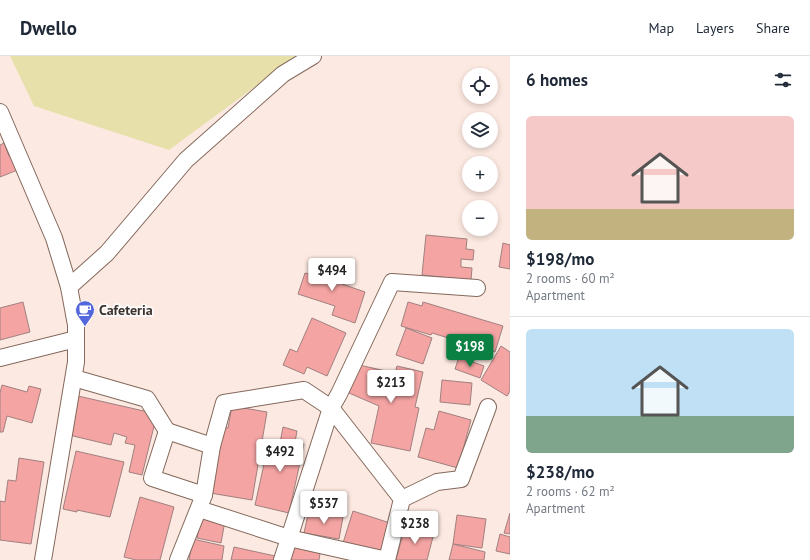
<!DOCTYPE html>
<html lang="en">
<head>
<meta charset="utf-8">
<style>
	body { margin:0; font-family:"PT Sans",sans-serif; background:#f6f6f7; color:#1f2937; height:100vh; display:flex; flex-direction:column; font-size:15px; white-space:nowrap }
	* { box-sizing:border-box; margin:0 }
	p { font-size:13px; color:#747a83 }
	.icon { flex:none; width:22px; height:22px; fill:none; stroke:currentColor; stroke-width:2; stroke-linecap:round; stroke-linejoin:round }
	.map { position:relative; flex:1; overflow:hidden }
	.panel { display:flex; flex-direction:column; background:#fff; width:300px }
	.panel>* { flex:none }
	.tools { position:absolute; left:462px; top:12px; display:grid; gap:8px }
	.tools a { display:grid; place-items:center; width:36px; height:36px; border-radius:50%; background:#fff; box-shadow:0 2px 6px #0003; font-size:20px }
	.price { position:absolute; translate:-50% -34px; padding:0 9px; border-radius:4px; background:#fff; color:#222; font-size:13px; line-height:26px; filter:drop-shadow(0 1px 2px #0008) }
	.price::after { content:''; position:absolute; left:50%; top:24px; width:12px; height:9px; margin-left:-6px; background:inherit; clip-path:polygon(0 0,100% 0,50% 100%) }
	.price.current { background:#0b8043; color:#fff }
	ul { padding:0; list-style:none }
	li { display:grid; align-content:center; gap:8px; height:212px; padding:0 16px }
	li+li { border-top:1px solid #e0e1e3 }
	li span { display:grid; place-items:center; height:124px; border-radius:6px; color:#555 }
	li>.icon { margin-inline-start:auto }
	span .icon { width:72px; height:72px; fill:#fffc; stroke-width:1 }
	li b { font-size:17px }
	h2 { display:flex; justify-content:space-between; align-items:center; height:48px; padding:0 16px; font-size:17px }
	header { display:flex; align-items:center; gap:24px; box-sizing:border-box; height:56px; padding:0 20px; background:#fff; border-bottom:1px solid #e0e1e3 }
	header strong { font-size:19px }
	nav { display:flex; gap:22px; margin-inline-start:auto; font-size:14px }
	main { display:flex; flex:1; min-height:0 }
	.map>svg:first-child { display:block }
	.green { fill:#e8e0aa }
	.building { fill:#f4a4a3; stroke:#a0807f }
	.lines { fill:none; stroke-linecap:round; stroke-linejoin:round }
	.street-casing { stroke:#84695c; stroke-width:18 }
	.street { stroke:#fff; stroke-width:16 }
	.labels { text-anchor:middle; stroke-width:3.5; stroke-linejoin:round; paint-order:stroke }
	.poi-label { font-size:14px; font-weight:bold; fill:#3c312b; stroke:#fbfbfb; text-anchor:start }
</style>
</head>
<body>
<header>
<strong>Dwello</strong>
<nav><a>Map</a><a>Layers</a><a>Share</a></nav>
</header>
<main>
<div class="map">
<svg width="510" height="504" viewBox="0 0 510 504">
	<rect width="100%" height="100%" fill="#fce9e1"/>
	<polygon class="green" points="10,0 297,0 169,94 34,50"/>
	<g class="building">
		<polygon points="4,87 9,100 13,98 20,113 0,121 0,89"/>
		<polygon points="426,179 467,183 466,193 474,194 473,204 461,203 461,211 472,212 471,224 422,219"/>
		<polygon points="503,187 510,189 510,213 499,211"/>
		<polygon points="312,208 345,219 342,228 365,236 355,267 332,259 335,250 298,238 305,217 309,218"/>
		<polygon points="23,246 30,276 0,284 0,252"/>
		<polygon points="408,246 422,250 423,246 503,270 495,296 432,277 431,279 401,270"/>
		<polygon points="312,262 346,277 327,320 307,311 304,318 283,309 290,293 297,296"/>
		<polygon points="406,272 432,282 423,308 396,299"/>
		<polygon points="501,290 510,296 510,335 507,340 481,324"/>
		<polygon points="459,301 484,310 480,322 455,313"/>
		<polygon points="359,309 386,315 384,324 393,326 397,310 423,316 415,351 419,352 410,395 371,387 379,350 349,337"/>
		<polygon points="442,324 472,327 470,349 440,346"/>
		<polygon points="2,329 27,336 29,330 41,333 32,367 7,360 3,376 0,376 0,337"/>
		<polygon points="78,340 157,358 142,419 129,416 135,389 125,387 127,381 114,377 111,389 69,379"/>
		<polygon points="232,350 267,356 252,444 210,437 222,371 228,372"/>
		<polygon points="439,355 471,364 458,412 418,401 426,372 434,374"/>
		<polygon points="283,371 297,375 295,386 304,388 289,457 255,449 268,390 279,392"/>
		<polygon points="76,395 124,406 110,461 77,454 77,456 63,453"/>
		<polygon points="19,402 44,406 31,488 0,484 0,445 5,446 8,424 16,425"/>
		<polygon points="140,441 174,451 160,504 136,504 124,501"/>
		<polygon points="309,454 343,461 339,483 304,477"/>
		<polygon points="353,455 390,467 381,498 343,487"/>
		<polygon points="510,457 510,478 504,477"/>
		<polygon points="457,459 486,463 482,492 453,488"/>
		<polygon points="201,461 225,465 221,487 197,482"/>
		<polygon points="405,470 434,477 427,504 396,504"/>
		<polygon points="500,478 510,481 510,498 496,495"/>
		<polygon points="193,483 224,490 222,504 189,504"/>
		<polygon points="292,485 321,491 319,504 288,504"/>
		<polygon points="453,488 485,496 484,504 449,504"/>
		<polygon points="234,491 275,500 274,504 231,504"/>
	</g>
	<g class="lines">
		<defs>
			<g id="street">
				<polyline points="0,56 54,182 69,231 76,269 76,306 43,504"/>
				<polyline points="69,231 107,197 186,104 283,18 313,0"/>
				<polyline points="0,302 76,283"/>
				<polyline points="74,322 147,343 167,375"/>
				<polyline points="204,439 152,422 167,375 212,390"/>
				<polyline points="402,443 437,426 461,423 488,351"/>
				<polyline points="199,453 289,482 387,504"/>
				<polyline points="178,504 204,439 212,390 224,347 304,334 331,352 402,443 387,504"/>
				<polyline points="282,504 331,352 339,338 392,226 477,232"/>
			</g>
		</defs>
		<use href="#street" class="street-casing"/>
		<use href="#street" class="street"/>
	</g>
	<defs>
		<symbol id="cafe-pin" viewBox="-11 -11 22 30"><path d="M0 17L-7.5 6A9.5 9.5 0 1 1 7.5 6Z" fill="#5467dd" stroke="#fbfbfb"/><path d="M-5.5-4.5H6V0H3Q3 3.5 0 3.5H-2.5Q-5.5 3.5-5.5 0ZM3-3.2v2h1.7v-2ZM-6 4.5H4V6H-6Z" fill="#fff"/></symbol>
	</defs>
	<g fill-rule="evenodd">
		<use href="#cafe-pin" x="74" y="243" width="22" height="30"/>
	</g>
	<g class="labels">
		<g class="poi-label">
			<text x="99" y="259">Cafeteria</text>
		</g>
	</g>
</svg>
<div class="tools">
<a><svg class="icon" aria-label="locate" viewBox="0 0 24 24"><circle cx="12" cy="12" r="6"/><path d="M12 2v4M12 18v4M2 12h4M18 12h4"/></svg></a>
<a><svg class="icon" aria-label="layers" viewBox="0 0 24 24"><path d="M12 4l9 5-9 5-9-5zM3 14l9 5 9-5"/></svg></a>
<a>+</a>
<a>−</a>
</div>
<b class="price" style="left:332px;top:236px">$494</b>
<b class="price current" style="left:470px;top:312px">$198</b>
<b class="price" style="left:391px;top:348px">$213</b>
<b class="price" style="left:280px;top:417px">$492</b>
<b class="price" style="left:324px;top:469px">$537</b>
<b class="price" style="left:415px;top:489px">$238</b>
</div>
<section class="panel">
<h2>6 homes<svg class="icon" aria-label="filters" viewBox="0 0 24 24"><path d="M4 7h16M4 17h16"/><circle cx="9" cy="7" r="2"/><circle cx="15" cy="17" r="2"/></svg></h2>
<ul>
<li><span style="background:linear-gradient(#f6c9c9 75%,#c2b280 0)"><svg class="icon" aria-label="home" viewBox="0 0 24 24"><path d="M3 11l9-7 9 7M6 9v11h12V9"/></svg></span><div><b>$198/mo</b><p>2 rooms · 60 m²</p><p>Apartment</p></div></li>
<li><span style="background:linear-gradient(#bfe0f5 70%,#7fa58c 0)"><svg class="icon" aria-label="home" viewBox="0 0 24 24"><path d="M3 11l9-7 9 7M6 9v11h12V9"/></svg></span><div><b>$238/mo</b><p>2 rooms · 62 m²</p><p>Apartment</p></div></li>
</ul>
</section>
</main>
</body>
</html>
